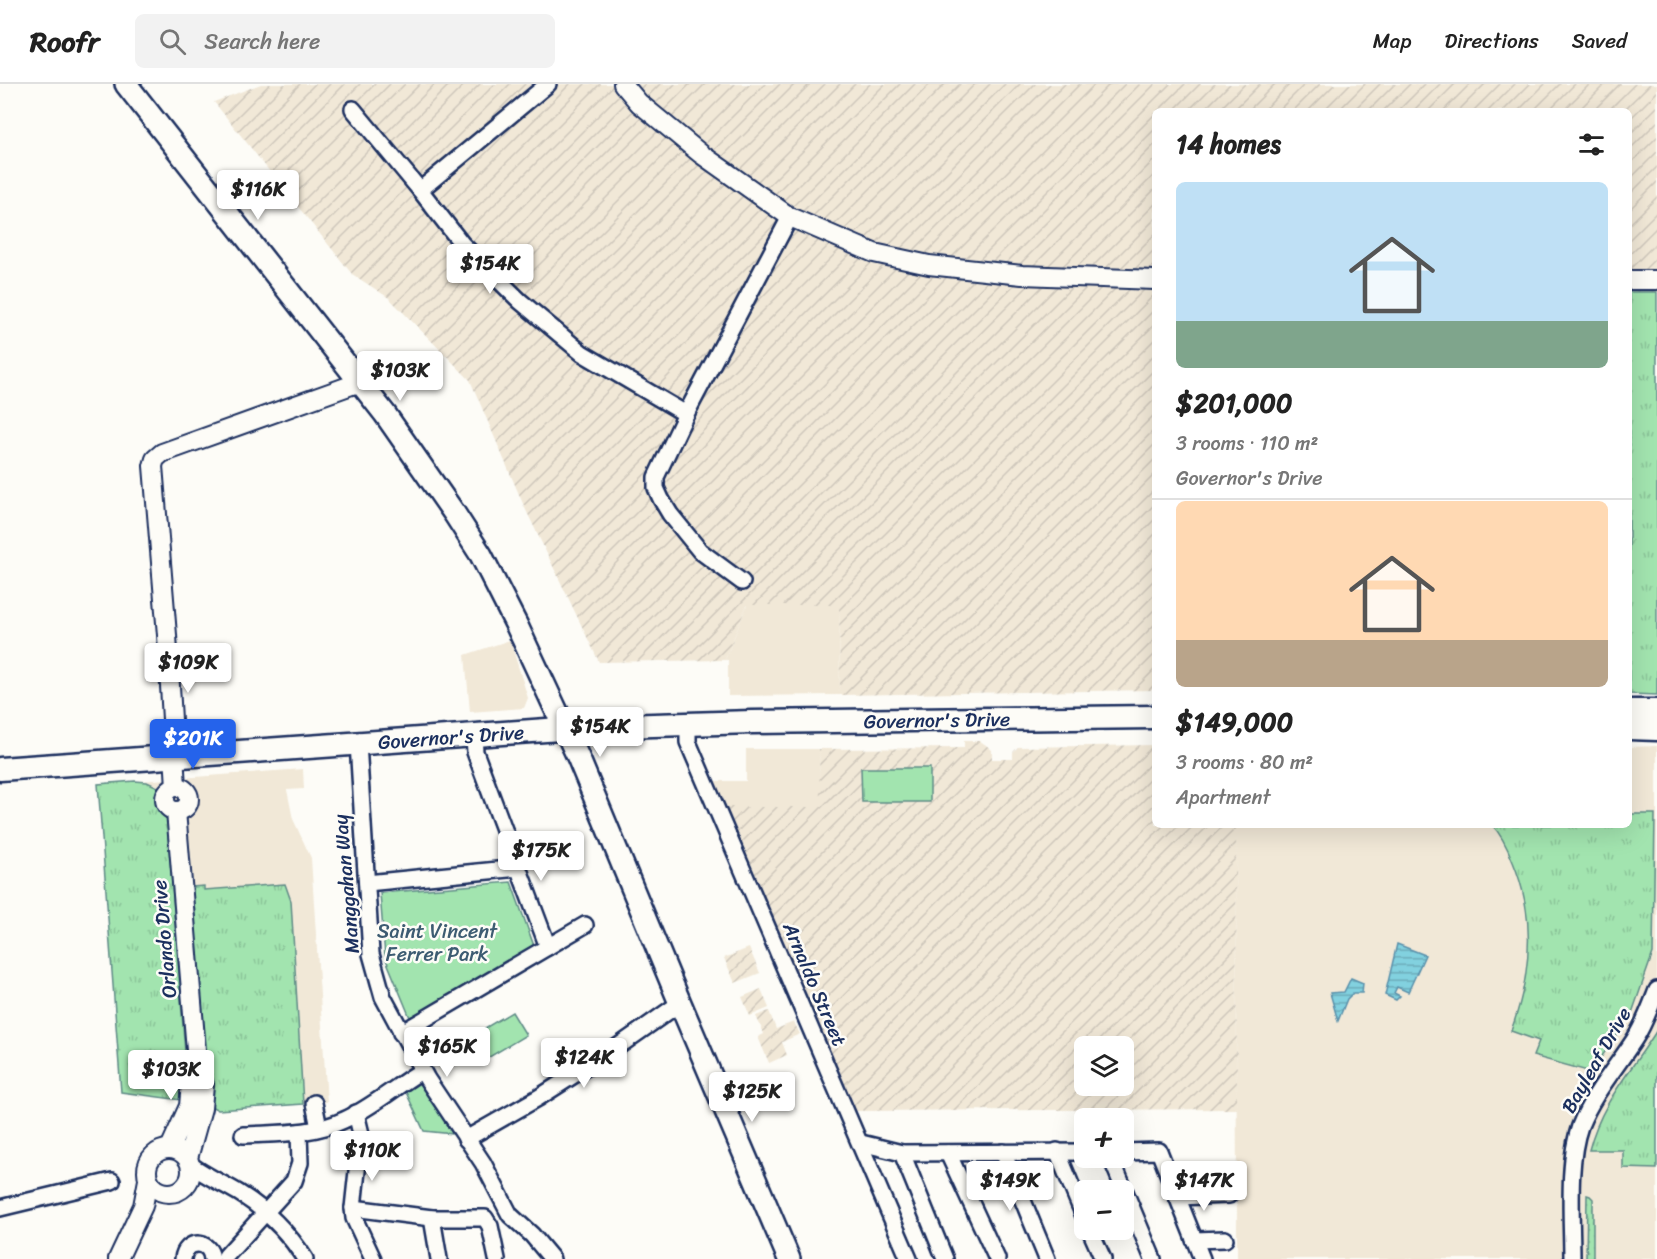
<!DOCTYPE html>
<html lang="en">
<head>
<meta charset="utf-8">
<style>
	body { margin:0; font-family:Sriracha,sans-serif; background:#f2f2f2; color:#222; height:100vh; display:flex; flex-direction:column; font-size:22px; white-space:nowrap }
	* { box-sizing:border-box; margin:0 }
	p { font-size:20px; color:#767676 }
	.icon { flex:none; width:33px; height:33px; fill:none; stroke:currentColor; stroke-width:2; stroke-linecap:round; stroke-linejoin:round }
	.map { position:relative; flex:1; overflow:hidden }
	.drawer { position:absolute; left:1152px; top:24px; width:480px; height:720px; display:flex; flex-direction:column; background:#fff; border-radius:9px; box-shadow:0 6px 24px #0002 }
	.drawer>* { flex:none }
	.controls { position:absolute; left:1074px; top:952px; display:grid; gap:12px }
	.controls a { display:grid; place-items:center; width:60px; height:60px; border-radius:9px; background:#fff; box-shadow:0 6px 24px #0002; font-size:30px }
	.price { position:absolute; translate:-50% -51px; padding:0 14px; border-radius:6px; background:#fff; color:#222; font-size:20px; line-height:39px; filter:drop-shadow(0 2px 3px #0008) }
	.price::after { content:''; position:absolute; left:50%; top:36px; width:18px; height:14px; margin-left:-9px; background:inherit; clip-path:polygon(0 0,100% 0,50% 100%) }
	.price.current { background:#2563eb; color:#fff }
	ul { padding:0; list-style:none }
	li { display:grid; align-content:center; gap:12px; height:318px; padding:0 24px }
	li+li { border-top:2px solid #e0e0e0 }
	li span { display:grid; place-items:center; height:186px; border-radius:9px; color:#555 }
	li>.icon { margin-inline-start:auto }
	span .icon { width:108px; height:108px; fill:#fffc; stroke-width:1 }
	li b { font-size:26px }
	h2 { display:flex; justify-content:space-between; align-items:center; height:72px; padding:0 24px; font-size:26px }
	header { display:flex; align-items:center; gap:36px; box-sizing:border-box; height:84px; padding:0 30px; background:#fff; border-bottom:2px solid #e0e0e0 }
	header strong { font-size:28px }
	nav { display:flex; gap:33px; margin-inline-start:auto; font-size:21px }
	.search { width:420px; height:54px; background:#f2f2f2; display:flex; align-items:center; gap:15px; box-sizing:border-box; padding:0 21px; border-radius:9px; color:#767676; font-size:22px }
	.map>svg:first-child { display:block }
	.built { fill:#f1e8d7 }
	.industrial { fill:url(#industrial-furrows); fill-rule:evenodd }
	.grass { fill:url(#grass-tufts); stroke:#5e8a86; stroke-width:1.5 }
	.park { fill:#a2e4af; stroke:#5e8a86; stroke-width:1.5 }
	.garden { fill:url(#garden-dots); stroke:#5e8a86; stroke-width:1.5 }
	.water { fill:url(#water-rules); stroke:#5990ab; stroke-width:1.5 }
	.lines { fill:none; stroke-linecap:round; stroke-linejoin:round }
	.minor-casing { stroke:#1b2f5e; stroke-width:20 }
	.tertiary-casing { stroke:#1b2f5e; stroke-width:22 }
	.secondary-casing { stroke:#1b2f5e; stroke-width:26 }
	.primary-casing { stroke:#1b2f5e; stroke-width:27 }
	.minor { stroke:#fdfcf7; stroke-width:15 }
	.tertiary { stroke:#fdfcf7; stroke-width:18 }
	.secondary { stroke:#fdfcf7; stroke-width:21 }
	.primary { stroke:#fdfcf7; stroke-width:22 }
	.labels { text-anchor:middle; stroke-width:5; stroke-linejoin:round; paint-order:stroke }
	.street-label { font-size:20px; fill:#1b2f5e; stroke:#fdfcf7 }
	.park-label { font-size:20px; fill:#3d5c72; stroke:#fdfcf7 }
</style>
</head>
<body>
<header>
<strong>Roofr</strong>
<div class="search"><svg class="icon" aria-label="search" viewBox="0 0 24 24"><circle cx="10" cy="10" r="6"/><path d="M15 15l6 6"/></svg>Search here</div>
<nav><a>Map</a><a>Directions</a><a>Saved</a></nav>
</header>
<div class="map">
<svg width="1657" height="1175" viewBox="0 0 1657 1175">
	<defs>
		<pattern id="industrial-furrows" width="10" height="10" patternUnits="userSpaceOnUse" patternTransform="scale(1.5)"><rect width="10" height="10" fill="#f1e8d7"/><path d="M-1 1l2-2M0 10L10 0M9 11l2-2" fill="none" stroke="#cec7bb"/></pattern>
		<pattern id="grass-tufts" width="24" height="20" patternUnits="userSpaceOnUse" patternTransform="scale(1.5)"><rect width="24" height="20" fill="#a2e4af"/><path d="M3 7l-1-3M5 7V3M7 7l1-3M15 17l-1-3M17 17v-4M19 17l1-3" fill="none" stroke="#8bc499"/></pattern>
		<pattern id="garden-dots" width="8" height="8" patternUnits="userSpaceOnUse" patternTransform="scale(1.5)"><rect width="8" height="8" fill="#a2e4af"/><path d="M2 2h.1M6 6h.1" fill="none" stroke="#8bc499" stroke-width="1.8" stroke-linecap="round"/></pattern>
		<pattern id="water-rules" width="6" height="5" patternUnits="userSpaceOnUse" patternTransform="scale(1.5)"><rect width="6" height="5" fill="#82d1df"/><path d="M0 2.5h6" fill="none" stroke="#6aaab8"/></pattern>
	</defs>
	<rect width="100%" height="100%" fill="#fdfcf7"/>
	<filter id="ink" filterUnits="userSpaceOnUse"><feTurbulence type="fractalNoise" baseFrequency=".0167" numOctaves="2"/><feDisplacementMap in="SourceGraphic" scale="12" xChannelSelector="R" yChannelSelector="G"/><feConvolveMatrix kernelMatrix="1 2 1 2 8 2 1 2 1" color-interpolation-filters="sRGB"/></filter>
	<g filter="url(#ink)">
		<g class="built">
			<polygon points="747,521 839,521 840,611 728,612 728,576 725,576"/>
			<polygon points="510,556 528,614 524,624 470,628 465,571"/>
			<polygon points="1657,662 1657,1175 1237,1175 1236,741 1629,741 1629,663"/>
			<polygon points="746,665 819,665 821,723 725,723 714,697 746,697"/>
			<polygon points="303,685 304,705 287,706 293,735 311,774 327,1018 218,1026 207,1020 121,1008 98,700"/>
		</g>
		<g class="industrial">
			<polygon points="261,0 1657,0 1657,611 1629,610 1629,27 1155,27 1155,606 840,611 839,521 747,521 725,576 599,578 524,422 470,296 389,214 352,190 214,18"/>
			<path d="M964 657H980L986 661 992 666V675H1013V668L1018 663 1155 661V741H1236L1237 1025 856 1027 850 1022 725 723H820L819 665 964 664ZM1084 963H1124V1002H1084Z"/>
			<polygon points="749,864 760,889 735,899 724,874"/>
			<polygon points="761,905 769,924 750,932 742,913"/>
			<polygon points="769,927 776,945 794,938 800,950 782,958 787,971 769,979 758,953 764,950 756,932"/>
		</g>
		<g class="grass">
			<polygon points="1629,208 1657,208 1657,611 1629,610"/>
			<polygon points="135,697 147,698 158,703 167,736 187,994 181,1016 121,1008 98,700"/>
			<path d="M1629 730H1655L1653 869 1632 929 1591 988 1533 972 1539 957 1511 947C1531 892 1536 833 1513 778 1508 765 1502 751 1492 741H1629Z"/>
			<polygon points="285,800 291,817 303,1020 218,1026 207,1020 192,803 204,802 204,806"/>
			<path d="M1657 946V1085L1623 1084V1066H1589C1601 1018 1632 986 1657 946Z"/>
		</g>
		<g class="park">
			<polygon points="861,684 930,684 930,718 862,718"/>
			<polygon points="511,798 534,862 411,936 385,873 380,809"/>
			<polygon points="512,928 526,951 481,978 468,954"/>
			<polygon points="422,995 454,1050 424,1047 405,1006"/>
		</g>
		<polygon class="garden" points="1587,1111 1590,1112 1593,1115 1593,1175 1586,1175"/>
		<g class="water">
			<polygon points="1397,860 1425,871 1408,908 1397,903 1394,909 1400,912 1396,916 1385,911"/>
			<polygon points="1351,894 1363,899 1362,909 1353,909 1347,915 1338,937 1330,909 1344,908"/>
		</g>
		<g class="lines">
			<defs>
				<g id="minor">
					<polyline points="353,25 420,106 462,160 520,217 582,269 686,330"/>
					<polyline points="420,106 548,0"/>
					<polyline points="742,498 700,467 670,430 661,415 656,404 656,393 686,330 790,133"/>
					<polyline points="688,640 688,658 909,1175"/>
					<polyline points="474,651 475,668 548,863"/>
					<polyline points="358,659 371,870 383,913 427,995 483,1079 510,1131 532,1151 552,1175"/>
					<polyline points="367,799 518,784"/>
					<polyline points="401,949 585,841"/>
					<polyline points="314,1019 319,1044"/>
					<polyline points="356,1029 361,1050 353,1124 354,1134 373,1175"/>
					<path d="M243 1051C276 1049 313 1051 344 1036 369 1025 394 1004 418 989"/>
					<polyline points="466,1055 538,1014 613,966 680,919"/>
					<polyline points="861,1059 902,1069 1084,1068"/>
					<polyline points="1057,1067 1084,1132"/>
					<polyline points="1003,1068 1047,1175"/>
					<polyline points="1124,1068 1159,1067 1202,1175"/>
					<polyline points="902,1069 945,1175"/>
					<polyline points="948,1069 997,1175"/>
					<polyline points="1111,1074 1153,1175"/>
					<path d="M191 1081C207 1093 223 1099 239 1109 265 1125 289 1149 305 1175"/>
					<polyline points="1177,1113 1229,1111"/>
					<polyline points="0,1124 112,1097"/>
					<polyline points="353,1124 432,1134 485,1134 490,1142 497,1175"/>
					<polyline points="432,1134 439,1175"/>
					<polyline points="1090,1146 1103,1175"/>
					<polyline points="1194,1156 1225,1155"/>
					<polyline points="226,1172 294,1097 300,1079 299,1048"/>
					<path d="M183 1175C185 1155 210 1155 212 1175"/>
					<path d="M1572 1175C1572 1136 1567 1078 1580 1042 1593 1010 1615 985 1634 956 1644 941 1650 924 1657 906"/>
				</g>
				<g id="tertiary">
					<polyline points="623,0 639,19 701,70 790,133 874,169 929,181 1022,191 1155,196"/>
					<polyline points="1629,196 1657,196"/>
					<circle cx="177" cy="715" r="12"/>
					<polyline points="176,703 167,551 153,382 155,375 162,369 360,298"/>
					<polyline points="176,727 197,978 204,1001 202,1024 188,1074"/>
					<polyline points="170,1064 189,1022 191,999 197,978"/>
					<circle cx="169" cy="1087" r="22"/>
					<polyline points="118,1175 143,1122 148,1096"/>
				</g>
				<polyline id="secondary" points="126,0 385,330 454,429 481,471 517,542 578,673 680,919 789,1175"/>
				<g id="primary">
					<polyline points="1629,627 1657,627"/>
					<polyline points="1629,644 1657,645"/>
					<polyline points="0,685 588,643 752,638 1155,633"/>
				</g>
			</defs>
			<use href="#minor" class="minor-casing"/>
			<use href="#tertiary" class="tertiary-casing"/>
			<use href="#secondary" class="secondary-casing"/>
			<use href="#primary" class="primary-casing"/>
			<use href="#minor" class="minor"/>
			<use href="#tertiary" class="tertiary"/>
			<use href="#secondary" class="secondary"/>
			<use href="#primary" class="primary"/>
		</g>
	</g>
	<g class="labels">
		<g class="street-label">
			<text transform="translate(937 636) rotate(-1)" y="7">Governor's Drive</text>
			<text transform="translate(451 653) rotate(-4)" y="7">Governor's Drive</text>
			<text transform="translate(346 800) rotate(-95)" y="7">Manggahan Way</text>
			<text transform="translate(164 855) rotate(-95)" y="7">Orlando Drive</text>
			<text transform="translate(815 900) rotate(67)" y="7">Arnaldo Street</text>
			<text transform="translate(1596 976) rotate(-60)" y="7">Bayleaf Drive</text>
		</g>
		<g class="park-label">
			<text x="437" y="854">Saint Vincent<tspan x="437" dy="23">Ferrer Park</tspan></text>
		</g>
	</g>
</svg>
<div class="controls">
<a><svg class="icon" aria-label="layers" viewBox="0 0 24 24"><path d="M12 4l9 5-9 5-9-5zM3 14l9 5 9-5"/></svg></a>
<a>+</a>
<a>−</a>
</div>
<b class="price" style="left:258px;top:137px">$116K</b>
<b class="price" style="left:490px;top:211px">$154K</b>
<b class="price" style="left:400px;top:318px">$103K</b>
<b class="price" style="left:188px;top:610px">$109K</b>
<b class="price" style="left:600px;top:674px">$154K</b>
<b class="price current" style="left:193px;top:686px">$201K</b>
<b class="price" style="left:541px;top:798px">$175K</b>
<b class="price" style="left:447px;top:994px">$165K</b>
<b class="price" style="left:584px;top:1005px">$124K</b>
<b class="price" style="left:171px;top:1017px">$103K</b>
<b class="price" style="left:752px;top:1039px">$125K</b>
<b class="price" style="left:372px;top:1098px">$110K</b>
<b class="price" style="left:1010px;top:1128px">$149K</b>
<b class="price" style="left:1204px;top:1128px">$147K</b>
<section class="drawer">
<h2>14 homes<svg class="icon" aria-label="filters" viewBox="0 0 24 24"><path d="M4 7h16M4 17h16"/><circle cx="9" cy="7" r="2"/><circle cx="15" cy="17" r="2"/></svg></h2>
<ul>
<li><span style="background:linear-gradient(#bfe0f5 75%,#7fa58c 0)"><svg class="icon" aria-label="home" viewBox="0 0 24 24"><path d="M3 11l9-7 9 7M6 9v11h12V9"/></svg></span><div><b>$201,000</b><p>3 rooms · 110 m²</p><p>Governor's Drive</p></div></li>
<li><span style="background:linear-gradient(#ffd9b3 75%,#b9a48a 0)"><svg class="icon" aria-label="home" viewBox="0 0 24 24"><path d="M3 11l9-7 9 7M6 9v11h12V9"/></svg></span><div><b>$149,000</b><p>3 rooms · 80 m²</p><p>Apartment</p></div></li>
</ul>
</section>
</div>
</body>
</html>
